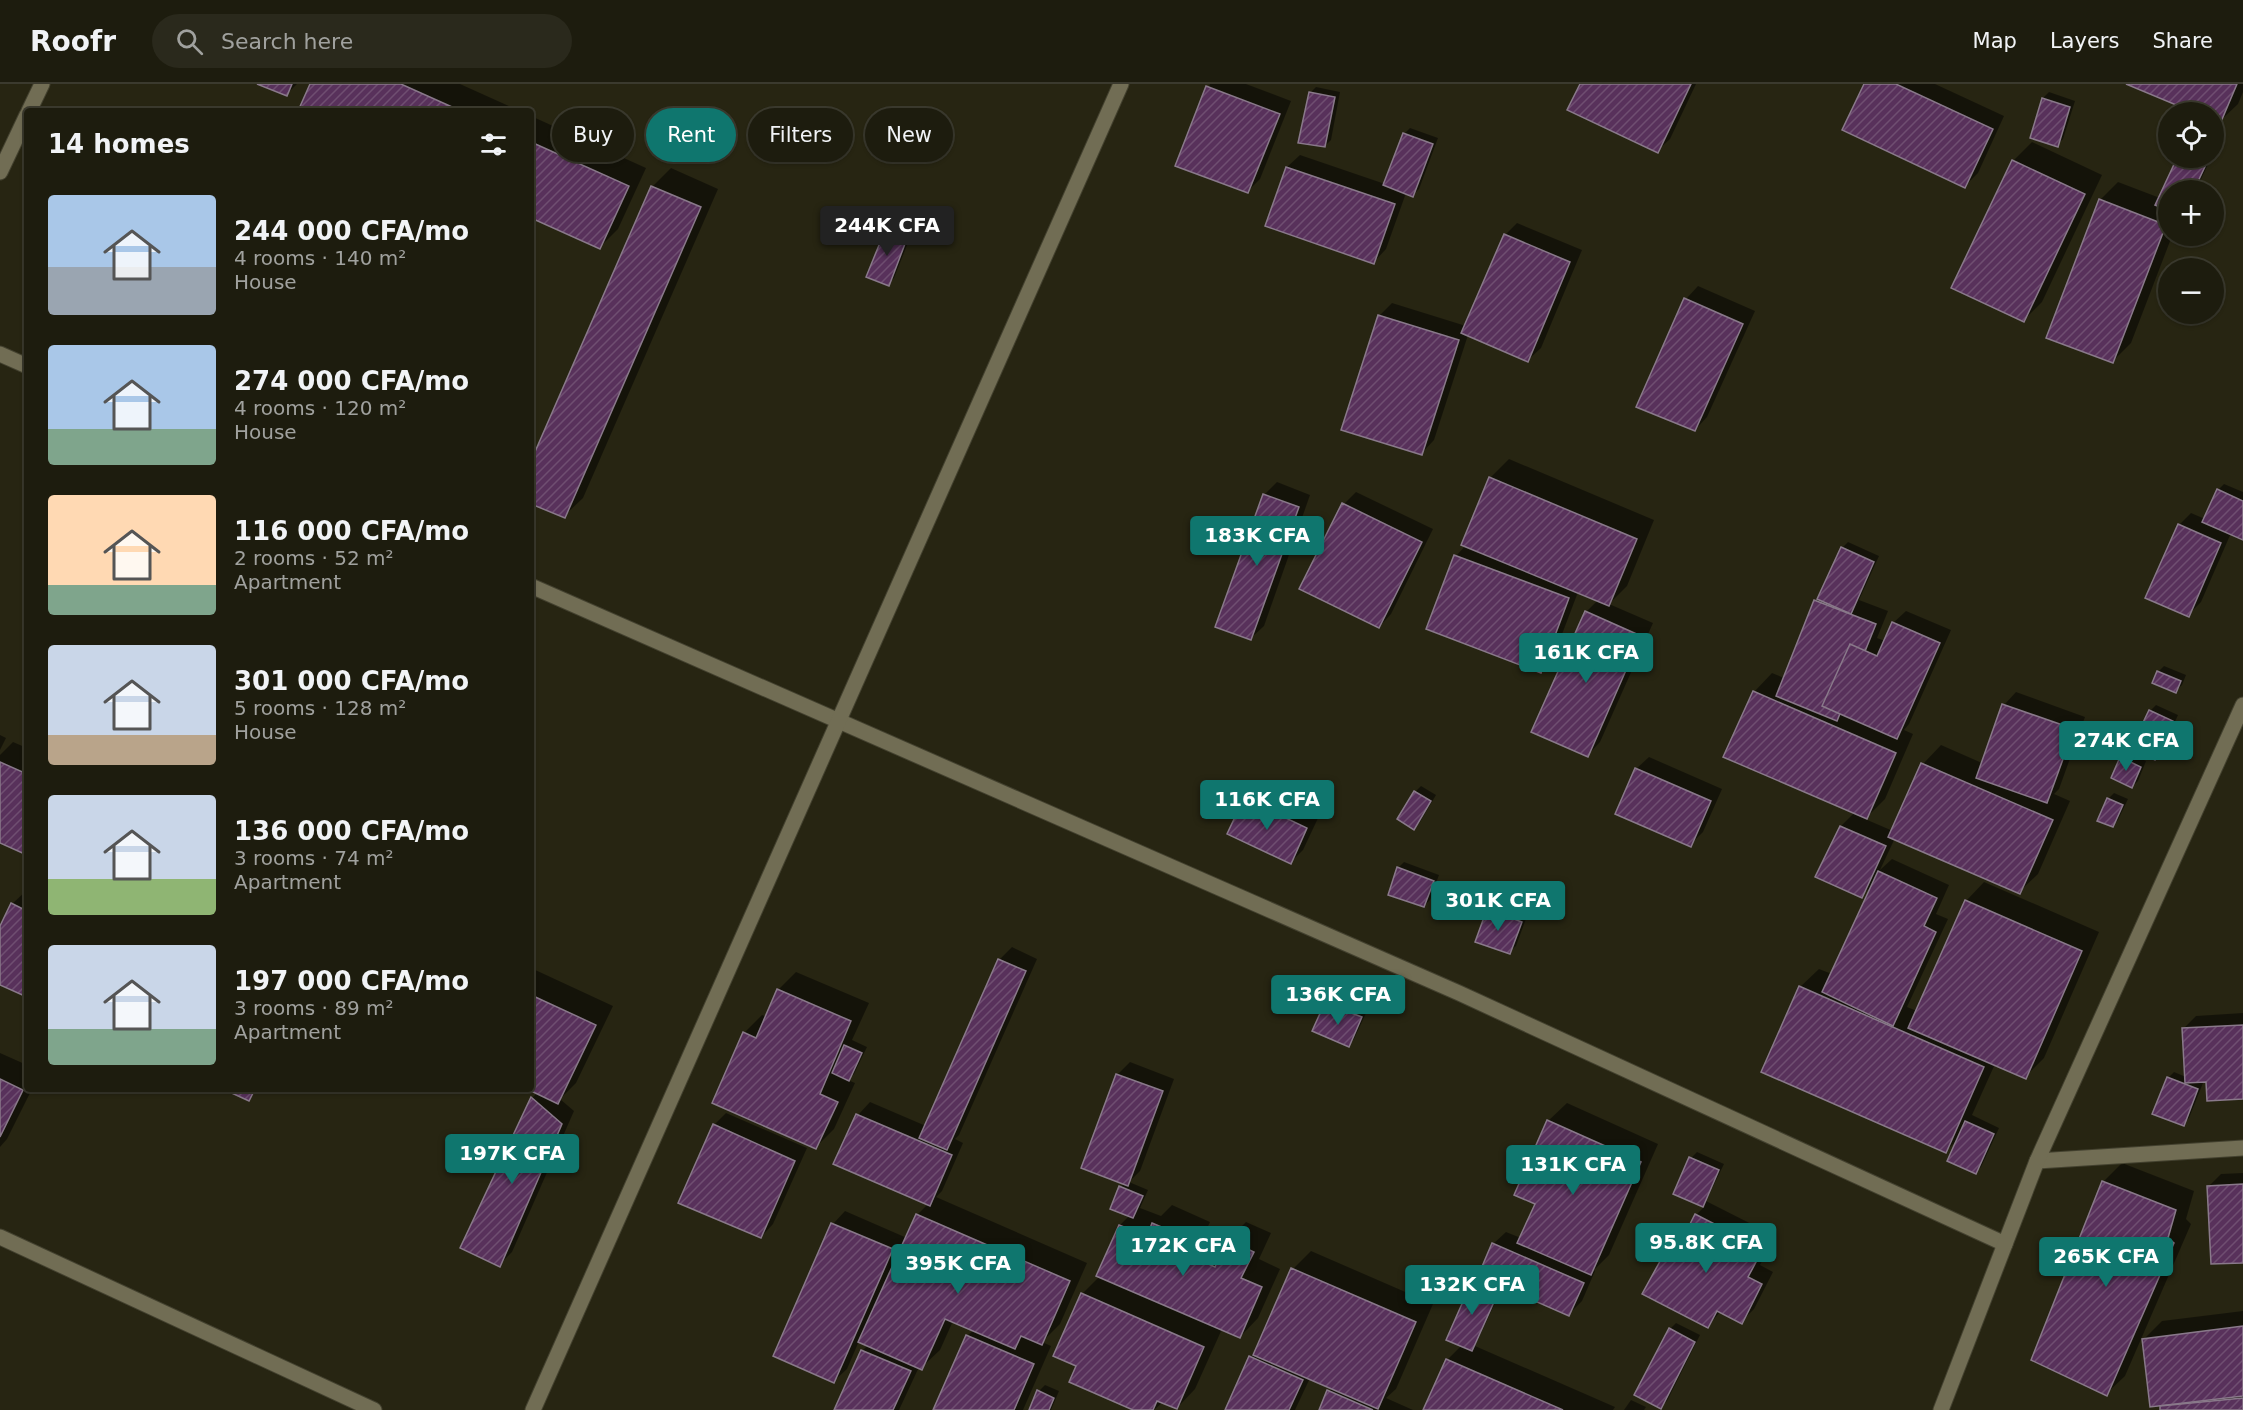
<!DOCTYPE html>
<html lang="en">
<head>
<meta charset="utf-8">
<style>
	body { margin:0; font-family:"DejaVu Sans",sans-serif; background:#2a291c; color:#f1f3f6; height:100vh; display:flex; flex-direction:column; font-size:22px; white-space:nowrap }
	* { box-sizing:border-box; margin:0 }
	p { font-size:20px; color:#a0a19e }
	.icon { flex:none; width:33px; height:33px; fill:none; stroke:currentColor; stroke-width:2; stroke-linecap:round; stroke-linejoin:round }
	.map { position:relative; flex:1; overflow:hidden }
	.panel { position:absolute; left:24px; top:24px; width:510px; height:984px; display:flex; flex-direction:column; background:#1d1c0e; border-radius:6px; box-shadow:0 2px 4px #0004,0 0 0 2px #3b3a2e }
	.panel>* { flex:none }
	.top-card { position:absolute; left:552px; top:24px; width:570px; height:54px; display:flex; gap:12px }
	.controls { position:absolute; left:2158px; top:18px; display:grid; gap:12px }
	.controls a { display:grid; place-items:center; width:66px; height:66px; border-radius:50%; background:#1d1c0e; box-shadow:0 2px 4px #0004,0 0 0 2px #3b3a2e; font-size:30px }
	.price { position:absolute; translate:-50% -51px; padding:0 14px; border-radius:6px; background:#0f766e; color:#fff; font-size:20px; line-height:39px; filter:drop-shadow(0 2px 3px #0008) }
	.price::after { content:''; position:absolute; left:50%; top:36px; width:18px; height:14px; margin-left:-9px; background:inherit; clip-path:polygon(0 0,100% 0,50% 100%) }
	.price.on { background:#222; color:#fff }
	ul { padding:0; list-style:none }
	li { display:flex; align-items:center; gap:18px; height:150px; padding:0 24px }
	li span { display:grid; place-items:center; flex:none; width:168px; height:120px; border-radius:6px; color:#555 }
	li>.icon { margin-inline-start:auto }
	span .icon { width:72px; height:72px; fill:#fffc; stroke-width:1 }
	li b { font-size:26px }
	h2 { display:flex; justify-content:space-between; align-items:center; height:72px; padding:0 24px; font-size:26px }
	.chip { padding:0 21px; border-radius:27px; background:#1d1c0e; box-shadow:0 2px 4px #0004,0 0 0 2px #3b3a2e; font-size:21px; line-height:54px }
	.chip.on { background:#0f766e; color:#fff }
	header { display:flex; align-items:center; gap:36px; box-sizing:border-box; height:84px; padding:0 30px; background:#1d1c0e; border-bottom:2px solid #3b3a2e }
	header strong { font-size:28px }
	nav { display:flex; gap:33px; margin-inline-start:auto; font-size:21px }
	.search { width:420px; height:54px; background:#2a291c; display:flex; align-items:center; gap:15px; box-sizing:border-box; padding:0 21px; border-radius:33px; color:#a0a19e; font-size:22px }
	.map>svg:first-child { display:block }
	.shadow { fill:#0007 }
	.building { fill:url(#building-hatch); stroke:#89798a; stroke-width:1.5 }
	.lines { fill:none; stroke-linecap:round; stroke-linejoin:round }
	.minor-casing { stroke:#43412f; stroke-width:17 }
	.minor { stroke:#716d54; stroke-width:15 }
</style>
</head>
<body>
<header>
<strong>Roofr</strong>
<div class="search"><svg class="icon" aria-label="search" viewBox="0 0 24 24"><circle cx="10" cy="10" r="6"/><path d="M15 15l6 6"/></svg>Search here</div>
<nav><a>Map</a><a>Layers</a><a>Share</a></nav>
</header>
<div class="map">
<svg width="2243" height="1326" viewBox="0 0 2243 1326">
	<defs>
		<pattern id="building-hatch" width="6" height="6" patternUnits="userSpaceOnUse" patternTransform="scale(1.5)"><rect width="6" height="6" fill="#58315b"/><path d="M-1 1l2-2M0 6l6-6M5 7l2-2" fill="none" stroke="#6f4e71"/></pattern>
	</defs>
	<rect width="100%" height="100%" fill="#272512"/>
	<g class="shadow">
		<polygon points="261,0 297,0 286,11"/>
		<polygon points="312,0 460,0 520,27 299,27"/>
		<polygon points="1210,0 1246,0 1291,17 1260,95 1248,107 1177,81"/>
		<polygon points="1581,0 1696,0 1670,55 1657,67"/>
		<polygon points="1865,0 1935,0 2004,32 1978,89 1965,102"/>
		<polygon points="2129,0 2243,0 2243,8 2238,20 2219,38 2214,36 2214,28 2196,28"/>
		<polygon points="1316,3 1340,8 1331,56 1325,62 1310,9"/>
		<polygon points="2049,8 2075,17 2063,55 2057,61 2043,14"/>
		<polygon points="531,32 646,84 618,145 600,163 531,132"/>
		<polygon points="1410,44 1438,54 1419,105 1413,111 1406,109 1386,165 1374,178 1267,142 1287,83 1300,71 1385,100 1404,50"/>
		<polygon points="2214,44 2223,49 2214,68"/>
		<polygon points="2032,58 2102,91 2042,218 2024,236 2013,77"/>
		<polygon points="2179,74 2211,74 2196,106 2169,106 2169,152 2172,152 2131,259 2113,277 2100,116 2118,98 2160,114"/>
		<polygon points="671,84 718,105 583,414 564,432 531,418 531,381 652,103"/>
		<polygon points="893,139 913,146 894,194 888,200 887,145"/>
		<polygon points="1517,139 1582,166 1541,264 1528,276 1468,251 1434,356 1422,369 1379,232 1392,219 1466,242 1505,151"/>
		<polygon points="1698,202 1755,227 1707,333 1695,346 1638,322 1686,215"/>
		<polygon points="1509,375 1654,436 1627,502 1609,520 1653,539 1600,658 1588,671 1586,528 1598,516 1578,508 1553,574 1540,587 1456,472 1466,461 1490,394"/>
		<polygon points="1277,398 1310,411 1264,542 1251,554 1264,411"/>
		<polygon points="2224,400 2243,408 2243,455 2231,449 2201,518 2188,531 2179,441 2191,429 2205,435 2218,406"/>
		<polygon points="1356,408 1433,445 1391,530 1379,543 1344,420"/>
		<polygon points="1848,458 1879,472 1859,516 1888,527 1877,554 1885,557 1893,539 1906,527 1951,546 1909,640 1904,646 1913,650 1885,715 1865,735 1893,747 1923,680 1941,661 1982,679 2004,621 2016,608 2085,633 2059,705 2054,710 2070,717 2038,790 2019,808 1895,754 1880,786 1892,775 1949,801 1936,830 1948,835 1907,923 1917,927 1966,817 1984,798 2099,848 2044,974 2025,993 1995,980 1972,1031 1999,1044 1981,1083 1975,1089 1959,1054 1946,1067 1800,903 1819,885 1832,890 1873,801 1861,812 1841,742 1855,728 1754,608 1772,589 1784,594 1816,517 1820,512 1842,464"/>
		<polygon points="2164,582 2186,591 2182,601 2176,607 2158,588"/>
		<polygon points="2156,621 2178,631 2161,668 2155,674 2150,627"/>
		<polygon points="0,651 6,654 0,666"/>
		<polygon points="13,658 27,664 27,770 0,758 0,671"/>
		<polygon points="2127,668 2146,677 2138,697 2132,703 2121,674"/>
		<polygon points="1649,673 1722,705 1703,748 1690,761 1636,685"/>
		<polygon points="1421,702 1436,711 1420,738 1414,744 1415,708"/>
		<polygon points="1257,703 1319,732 1303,766 1291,778 1245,715"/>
		<polygon points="2114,709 2128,715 2118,736 2112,742 2108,715"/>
		<polygon points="1404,778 1439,791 1430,816 1424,822 1398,784"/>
		<polygon points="27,806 27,912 0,899 0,846 12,820"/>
		<polygon points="1494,820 1527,832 1516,862 1509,868 1488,826"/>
		<polygon points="1012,863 1037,875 959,1051 955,1055 963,1059 942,1107 936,1113 1087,1179 1060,1240 1042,1258 1051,1262 1023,1326 935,1326 967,1252 974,1246 953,1237 940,1266 921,1284 919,1283 899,1326 836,1326 862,1267 868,1261 859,1257 847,1285 834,1297 775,1271 833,1140 845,1127 907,1154 917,1131 929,1119 858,1031 870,1018 926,1042 999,876"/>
		<polygon points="531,884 613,922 576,999 560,1015 574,1027 512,1168 499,1181 532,1014 538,1008 531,1005"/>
		<polygon points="796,888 869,919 852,956 867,963 854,990 848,996 855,999 834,1045 816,1063 744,949 762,931 767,933 778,906"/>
		<polygon points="1346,919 1367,927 1354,955 1348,962 1323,926 1329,920 1340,925"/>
		<polygon points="2243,929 2243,1014 2208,997 2197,997 2203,999 2189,1034 2183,1040 2168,994 2174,988 2186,993 2184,944 2196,932"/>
		<polygon points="0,969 27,981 27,1005 32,1005 7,1055 0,1063"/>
		<polygon points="1130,978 1174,995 1140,1087 1129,1098 1148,1106 1140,1124 1161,1132 1172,1121 1210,1138 1204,1151 1226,1161 1228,1156 1246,1138 1271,1149 1259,1175 1280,1185 1258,1234 1240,1253 1222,1245 1195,1305 1177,1324 1163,1318 1154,1326 1137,1326 1078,1281 1082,1210 1100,1192 1120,1141 1130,1131 1120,1103 1125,1099 1117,991"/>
		<polygon points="1567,1019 1658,1060 1609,1171 1594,1186 1595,1187 1582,1217 1569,1230 1503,1202 1475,1262 1615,1323 1613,1326 1425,1326 1447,1276 1462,1261 1473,1198 1480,1191 1493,1160 1506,1148 1521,1154 1537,1119 1548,1037"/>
		<polygon points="726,1029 807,1064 773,1140 761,1153 714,1041"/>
		<polygon points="1697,1068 1724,1080 1706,1117 1775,1152 1760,1181 1773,1188 1754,1225 1741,1238 1721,1227 1708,1242 1676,1151 1689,1139 1692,1140 1696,1131 1705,1122 1675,1110 1691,1074"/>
		<polygon points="2122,1079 2194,1107 2186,1135 2191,1140 2125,1292 2106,1310 2103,1098"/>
		<polygon points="2243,1089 2243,1178 2209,1102 2221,1090"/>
		<polygon points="1311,1167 1433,1220 1396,1305 1386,1314 1413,1326 1320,1326 1332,1303 1310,1294 1295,1326 1227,1326 1250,1273 1257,1267 1293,1185"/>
		<polygon points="2243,1227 2243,1326 2162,1326 2144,1255 2162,1237"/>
		<polygon points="1676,1239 1700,1251 1667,1317 1661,1323 1670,1245"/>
		<polygon points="1045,1301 1059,1307 1051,1326 1030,1326 1039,1307"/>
		<polygon points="1631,1316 1646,1323 1644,1326 1624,1326"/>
	</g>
	<g class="building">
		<polygon points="257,0 292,0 287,12"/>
		<polygon points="310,0 401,0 461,27 298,27"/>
		<polygon points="1580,0 1691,0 1658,69 1567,26"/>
		<polygon points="1864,0 1896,0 1993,45 1965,104 1842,46"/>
		<polygon points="2126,0 2237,0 2220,40 2214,38 2214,28 2193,28"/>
		<polygon points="1206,2 1280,30 1248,109 1175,82"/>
		<polygon points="1309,8 1335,13 1325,63 1298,59"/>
		<polygon points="2042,14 2070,23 2058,63 2030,54"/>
		<polygon points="1403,49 1433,60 1413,113 1383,101"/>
		<polygon points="531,58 629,102 600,165 531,134"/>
		<polygon points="2177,74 2209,74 2194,106 2169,106 2169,127 2155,121"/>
		<polygon points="2012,76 2085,110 2024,238 1951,204"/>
		<polygon points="1286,83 1395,120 1374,180 1265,142"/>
		<polygon points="651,102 701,123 565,434 531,420 531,377"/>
		<polygon points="2099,115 2166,141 2113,279 2046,254"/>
		<polygon points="886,144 908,152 889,202 866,193"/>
		<polygon points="1504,150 1570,178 1528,278 1461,249"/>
		<polygon points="1684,214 1743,240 1695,347 1636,323"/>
		<polygon points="1378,231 1459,256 1422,371 1341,346"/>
		<polygon points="1489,393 1637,455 1609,522 1461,461"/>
		<polygon points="2217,405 2243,417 2243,456 2202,438"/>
		<polygon points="1263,410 1299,423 1251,556 1215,543"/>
		<polygon points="1342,419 1422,458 1379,544 1299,505"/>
		<polygon points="2178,440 2221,459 2189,533 2145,514"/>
		<polygon points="1841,463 1874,478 1851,530 1817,515"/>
		<polygon points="1454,471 1569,514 1541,589 1426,545"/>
		<polygon points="1814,516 1876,540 1837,637 1776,612"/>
		<polygon points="1585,527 1641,552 1588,673 1531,648"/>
		<polygon points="1892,538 1940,559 1897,655 1822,622 1850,560 1877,572"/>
		<polygon points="2157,587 2181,597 2176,609 2152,599"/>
		<polygon points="1753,607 1896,669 1867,735 1723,673"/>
		<polygon points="2002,620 2074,645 2047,719 1976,694"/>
		<polygon points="2149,626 2173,637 2155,676 2131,664"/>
		<polygon points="2120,673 2141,683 2132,704 2111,694"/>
		<polygon points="0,678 27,690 27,771 0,759"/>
		<polygon points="1921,679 2053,736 2020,810 1888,753"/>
		<polygon points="1635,684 1711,717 1691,763 1615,730"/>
		<polygon points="1414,707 1431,717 1414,746 1397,735"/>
		<polygon points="1244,714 1307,744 1291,780 1227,750"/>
		<polygon points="2107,714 2123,721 2113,743 2097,737"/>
		<polygon points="1840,742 1886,762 1862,814 1815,793"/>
		<polygon points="1397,783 1434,797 1424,823 1388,811"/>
		<polygon points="1878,787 1937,814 1924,842 1936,848 1893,942 1822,908"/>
		<polygon points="1965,816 2082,867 2026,995 1908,944"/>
		<polygon points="11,819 27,827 27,913 0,901 0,842"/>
		<polygon points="1487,825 1522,838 1510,870 1475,858"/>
		<polygon points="998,875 1026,887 947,1066 919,1054"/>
		<polygon points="1799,902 1984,983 1946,1069 1761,988"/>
		<polygon points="777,905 851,937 820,1010 838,1018 816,1065 712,1019 743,948 756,954"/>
		<polygon points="531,911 596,941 558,1020 527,1005 531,1005"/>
		<polygon points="1338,924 1362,933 1349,963 1312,947 1322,925 1335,931"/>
		<polygon points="2243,941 2243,1015 2207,1017 2206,998 2185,999 2182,944"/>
		<polygon points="844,961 862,969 849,997 832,989"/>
		<polygon points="1116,990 1163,1007 1128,1102 1081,1084"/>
		<polygon points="2167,993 2198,1005 2184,1042 2152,1030"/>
		<polygon points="0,995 23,1006 0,1053"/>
		<polygon points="223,1005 255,1005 249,1017"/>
		<polygon points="531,1013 562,1040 500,1183 460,1164"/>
		<polygon points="856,1030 952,1071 930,1122 833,1080"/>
		<polygon points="1547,1036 1641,1078 1591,1191 1517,1159 1535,1120 1514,1111"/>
		<polygon points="1965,1037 1994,1050 1976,1090 1947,1077"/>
		<polygon points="713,1040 795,1077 761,1154 678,1119"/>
		<polygon points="1689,1073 1719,1086 1703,1123 1673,1110"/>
		<polygon points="2102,1097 2176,1126 2168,1154 2174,1159 2107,1312 2031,1276"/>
		<polygon points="2243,1100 2243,1179 2211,1180 2207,1102"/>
		<polygon points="1119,1102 1143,1112 1133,1134 1110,1125"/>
		<polygon points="916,1130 1070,1197 1042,1261 1021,1252 1015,1265 945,1235 922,1286 858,1258"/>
		<polygon points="1695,1130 1763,1165 1748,1193 1762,1200 1742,1240 1717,1227 1708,1244 1642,1210 1675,1150 1683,1154"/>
		<polygon points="831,1139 893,1165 834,1299 773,1272"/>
		<polygon points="1152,1139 1192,1156 1187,1170 1215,1183 1227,1155 1254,1168 1241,1194 1262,1203 1240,1254 1096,1192 1119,1141 1147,1152"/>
		<polygon points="1492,1159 1584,1199 1569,1232 1478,1192"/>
		<polygon points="1291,1184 1416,1238 1378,1325 1253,1271"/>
		<polygon points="1472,1197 1498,1209 1472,1267 1446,1256"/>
		<polygon points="1081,1209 1204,1263 1177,1325 1157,1317 1153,1326 1133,1326 1069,1298 1076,1282 1053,1272"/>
		<polygon points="2243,1242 2243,1312 2150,1323 2142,1255"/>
		<polygon points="1669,1244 1695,1258 1661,1325 1634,1311"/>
		<polygon points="966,1251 1034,1280 1014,1326 933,1326"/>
		<polygon points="861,1266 911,1287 893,1326 834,1326"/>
		<polygon points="1249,1272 1303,1296 1289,1326 1225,1326"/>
		<polygon points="1446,1275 1563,1326 1423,1326"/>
		<polygon points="1037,1306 1054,1314 1049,1326 1029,1326"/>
		<polygon points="1327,1306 1373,1326 1319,1326"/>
		<polygon points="2243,1314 2243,1326 2160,1326 2160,1322"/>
	</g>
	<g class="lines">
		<defs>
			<g id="minor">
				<polyline points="29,27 42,0"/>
				<polyline points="0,88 27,31"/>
				<polyline points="0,270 27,282"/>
				<polyline points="531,502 1459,909 2005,1160"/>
				<polyline points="2037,1077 2243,1064"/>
				<polyline points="0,1153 374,1326"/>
				<polyline points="533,1326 1121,0"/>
				<polyline points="1941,1326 2037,1077 2243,621"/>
			</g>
		</defs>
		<use href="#minor" class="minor-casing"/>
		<use href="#minor" class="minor"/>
	</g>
</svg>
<div class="controls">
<a><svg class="icon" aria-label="locate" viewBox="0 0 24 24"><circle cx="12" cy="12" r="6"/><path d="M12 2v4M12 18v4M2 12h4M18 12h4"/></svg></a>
<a>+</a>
<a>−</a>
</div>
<b class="price on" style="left:887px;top:173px">244K CFA</b>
<b class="price" style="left:1257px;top:483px">183K CFA</b>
<b class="price" style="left:1586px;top:600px">161K CFA</b>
<b class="price" style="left:2126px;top:688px">274K CFA</b>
<b class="price" style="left:1267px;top:747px">116K CFA</b>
<b class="price" style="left:1498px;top:848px">301K CFA</b>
<b class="price" style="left:1338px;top:942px">136K CFA</b>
<b class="price" style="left:512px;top:1101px">197K CFA</b>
<b class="price" style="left:1573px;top:1112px">131K CFA</b>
<b class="price" style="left:1706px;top:1190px">95.8K CFA</b>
<b class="price" style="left:1183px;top:1193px">172K CFA</b>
<b class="price" style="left:2106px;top:1204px">265K CFA</b>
<b class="price" style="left:958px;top:1211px">395K CFA</b>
<b class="price" style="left:1472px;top:1232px">132K CFA</b>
<div class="top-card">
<a class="chip">Buy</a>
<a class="chip on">Rent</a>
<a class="chip">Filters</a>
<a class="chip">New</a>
</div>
<section class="panel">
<h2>14 homes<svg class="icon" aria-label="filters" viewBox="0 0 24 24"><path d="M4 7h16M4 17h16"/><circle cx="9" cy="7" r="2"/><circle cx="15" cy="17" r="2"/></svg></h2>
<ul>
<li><span style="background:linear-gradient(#a9c7e8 60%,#9aa5b1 0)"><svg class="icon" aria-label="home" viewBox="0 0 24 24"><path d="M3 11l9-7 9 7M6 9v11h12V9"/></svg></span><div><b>244 000 CFA/mo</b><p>4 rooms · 140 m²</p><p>House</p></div></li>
<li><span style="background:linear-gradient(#a9c7e8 70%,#7fa58c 0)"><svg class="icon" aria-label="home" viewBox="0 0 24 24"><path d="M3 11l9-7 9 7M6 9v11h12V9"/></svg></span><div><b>274 000 CFA/mo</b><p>4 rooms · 120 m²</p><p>House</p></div></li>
<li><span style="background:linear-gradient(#ffd9b3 75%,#7fa58c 0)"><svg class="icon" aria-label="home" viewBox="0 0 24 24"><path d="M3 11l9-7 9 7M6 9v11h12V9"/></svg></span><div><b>116 000 CFA/mo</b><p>2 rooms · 52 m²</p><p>Apartment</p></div></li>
<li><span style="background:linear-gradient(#c9d6e8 75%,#b9a48a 0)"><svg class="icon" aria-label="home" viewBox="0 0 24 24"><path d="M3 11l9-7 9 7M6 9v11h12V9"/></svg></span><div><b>301 000 CFA/mo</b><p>5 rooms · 128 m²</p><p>House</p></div></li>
<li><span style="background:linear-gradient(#c9d6e8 70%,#8fb573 0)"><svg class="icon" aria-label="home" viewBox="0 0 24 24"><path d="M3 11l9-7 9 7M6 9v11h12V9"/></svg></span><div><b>136 000 CFA/mo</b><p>3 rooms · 74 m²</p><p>Apartment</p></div></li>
<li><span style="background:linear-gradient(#c9d6e8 70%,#7fa58c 0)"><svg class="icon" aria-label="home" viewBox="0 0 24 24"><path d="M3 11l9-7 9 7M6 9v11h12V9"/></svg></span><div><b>197 000 CFA/mo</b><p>3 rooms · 89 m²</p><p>Apartment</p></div></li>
</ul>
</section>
</div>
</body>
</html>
